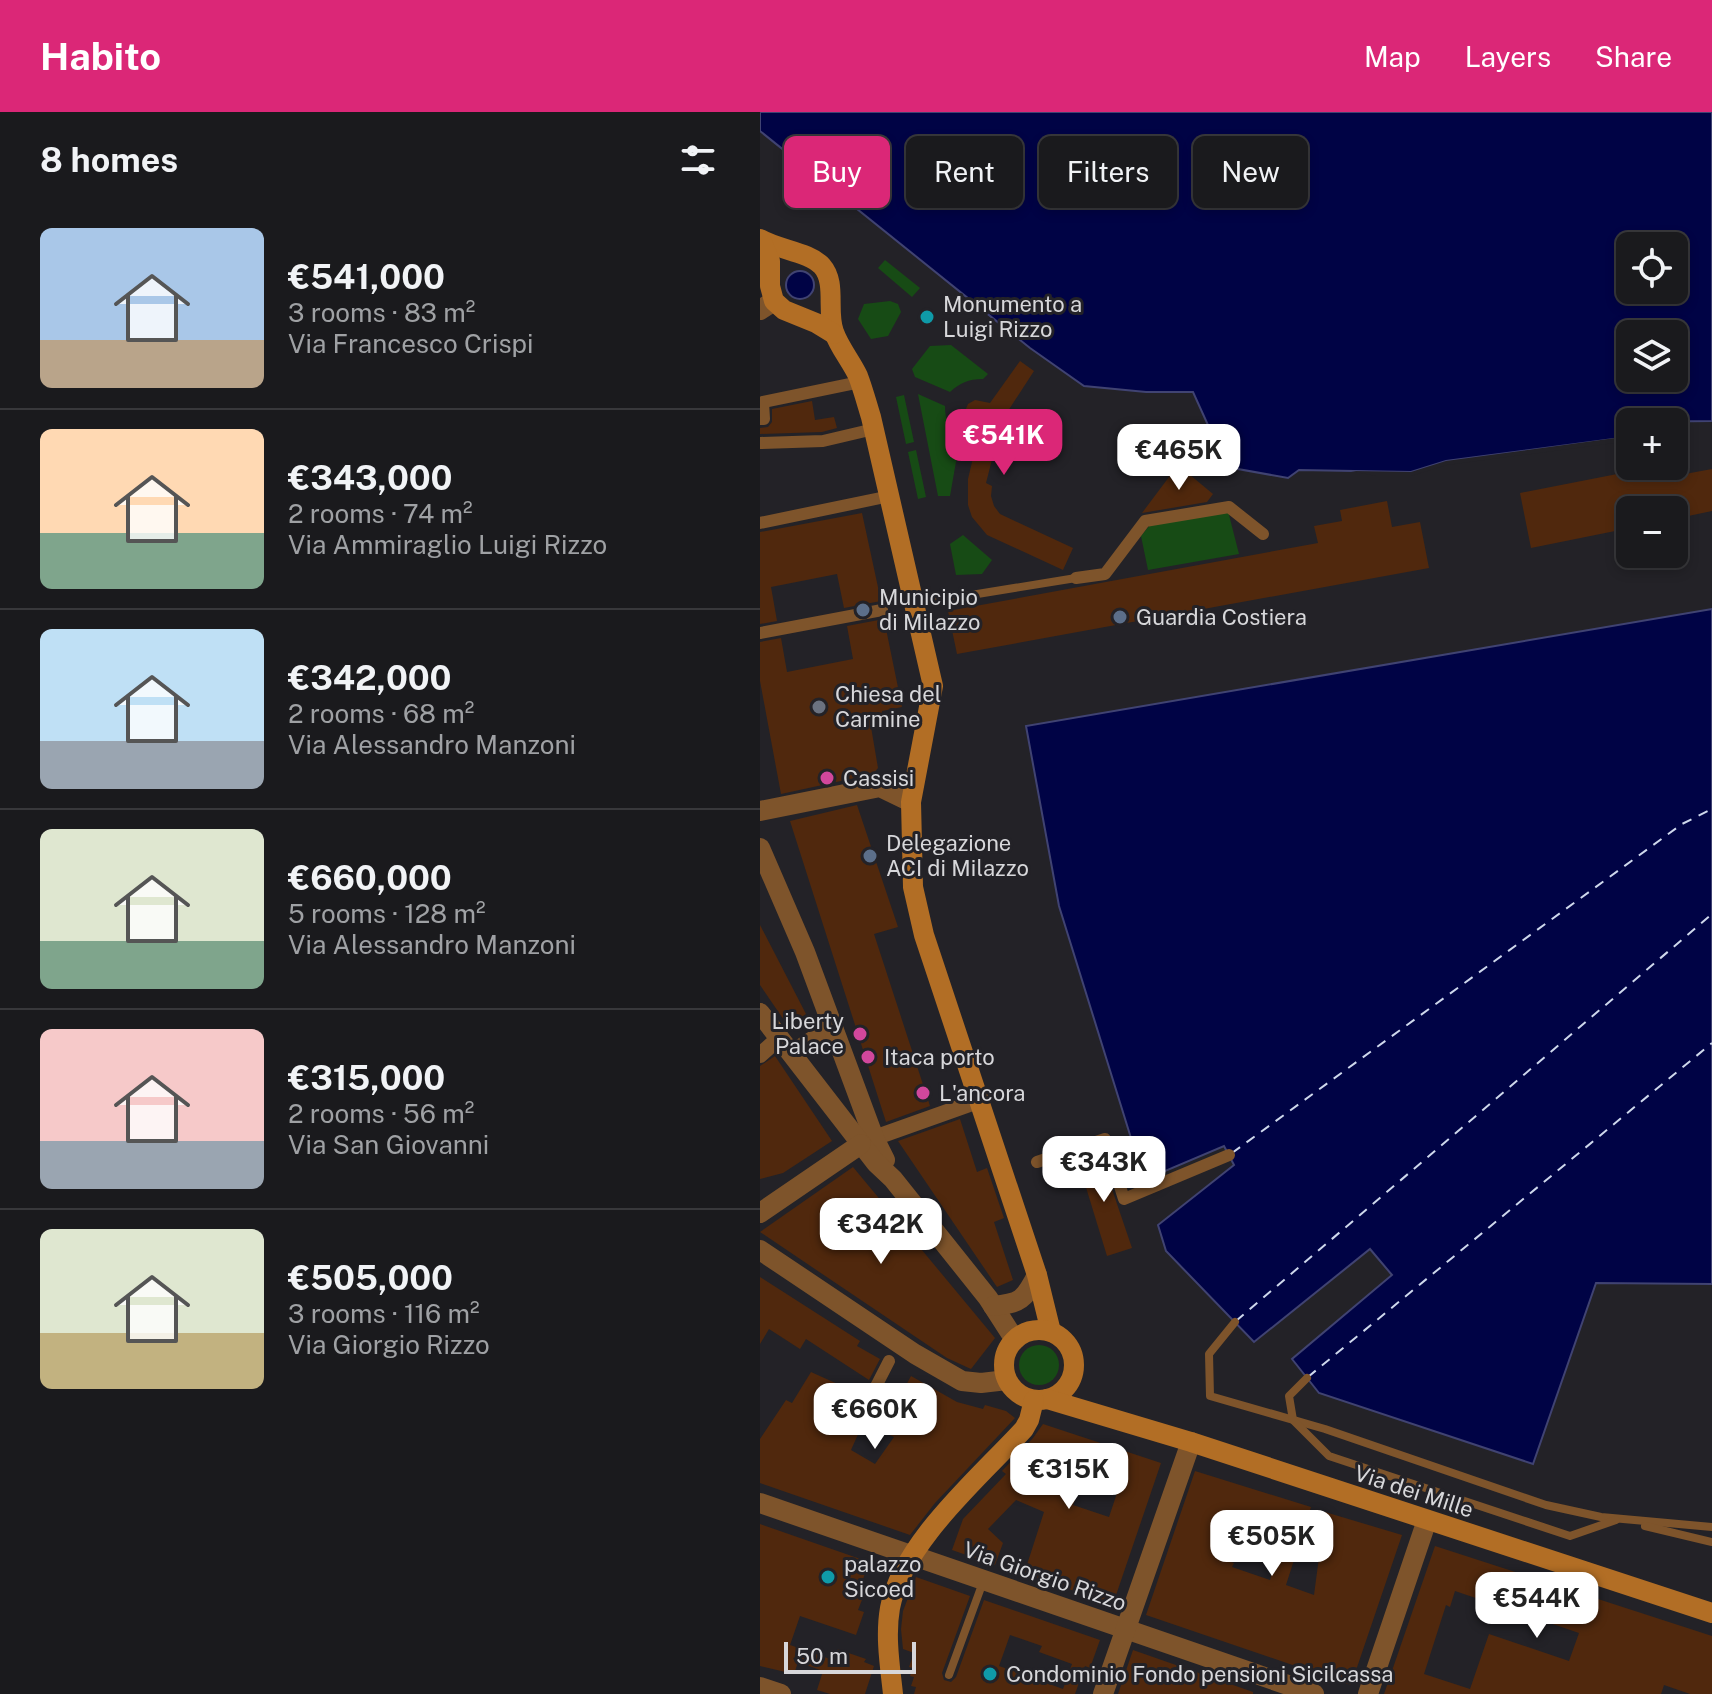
<!DOCTYPE html>
<html lang="en">
<head>
<meta charset="utf-8">
<style>
	body { margin:0; font-family:"Public Sans",sans-serif; background:#27272a; color:#f1f3f6; height:100vh; display:flex; flex-direction:column; font-size:30px; white-space:nowrap }
	* { box-sizing:border-box; margin:0 }
	p { font-size:26px; color:#9fa1a4 }
	.icon { flex:none; width:44px; height:44px; fill:none; stroke:currentColor; stroke-width:2; stroke-linecap:round; stroke-linejoin:round }
	.map { position:relative; flex:1; overflow:hidden }
	.side { display:flex; flex-direction:column; background:#1a1a1d; width:760px }
	.side>* { flex:none }
	.hud { position:absolute; left:24px; top:24px; width:760px; height:72px; display:flex; gap:16px }
	.tools { position:absolute; left:856px; top:120px; display:grid; gap:16px }
	.tools a { display:grid; place-items:center; width:72px; height:72px; border-radius:12px; background:#1a1a1d; box-shadow:0 4px 12px #0003,0 0 0 2px #38383b; font-size:40px }
	.scale { position:absolute; left:24px; bottom:20px; width:132px; box-sizing:border-box; padding-left:8px; border:4px solid #d7d7da; border-top:0; font-size:22px; line-height:28px; white-space:nowrap; color:#d7d7da; -webkit-text-stroke:6px #232227; paint-order:stroke }
	.price { position:absolute; translate:-50% -68px; padding:0 18px; border-radius:16px; background:#fff; color:#222; font-size:26px; line-height:52px; filter:drop-shadow(0 2px 4px #0008) }
	.price::after { content:''; position:absolute; left:50%; top:48px; width:24px; height:18px; margin-left:-12px; background:inherit; clip-path:polygon(0 0,100% 0,50% 100%) }
	.price.current { background:#db2777; color:#fff }
	ul { padding:0; list-style:none }
	li { display:flex; align-items:center; gap:24px; height:200px; padding:0 40px }
	li+li { border-top:2px solid #38383b }
	li span { display:grid; place-items:center; flex:none; width:224px; height:160px; border-radius:12px; color:#555 }
	li>.icon { margin-inline-start:auto }
	span .icon { width:96px; height:96px; fill:#fffc; stroke-width:1 }
	li b { font-size:34px }
	h2 { display:flex; justify-content:space-between; align-items:center; height:96px; padding:0 40px; font-size:34px }
	.tag { padding:0 28px; border-radius:12px; background:#1a1a1d; box-shadow:0 4px 12px #0003,0 0 0 2px #38383b; font-size:28px; line-height:72px }
	.tag.current { background:#db2777; color:#fff }
	header { display:flex; align-items:center; gap:48px; box-sizing:border-box; height:112px; padding:0 40px; background:#db2777; color:#fff }
	header strong { font-size:38px }
	nav { display:flex; gap:44px; margin-inline-start:auto; font-size:28px }
	main { display:flex; flex:1; min-height:0 }
	.map>svg:first-child { display:block }
	.green { fill:#174b15 }
	.water { fill:#000345; stroke:#404372; stroke-width:2; fill-rule:evenodd }
	.pier { fill:#232227 }
	.lines { fill:none; stroke-linecap:round; stroke-linejoin:round }
	.ferry { stroke:#ced8ec; stroke-width:2; stroke-dasharray:10 8; stroke-linecap:butt }
	.building { fill:#50280d; fill-rule:evenodd }
	.service { stroke:#7e542b; stroke-width:8 }
	.pedestrian { stroke:#7e542b; stroke-width:12 }
	.minor { stroke:#7e542b; stroke-width:16 }
	.tertiary { stroke:#7e542b; stroke-width:20 }
	.secondary { stroke:#b26e25; stroke-width:20 }
	.culture-dot { fill:#0f9aa8; stroke:#232227; stroke-width:3 }
	.service-dot { fill:#5c6f8a; stroke:#232227; stroke-width:3 }
	.worship-dot { fill:#6b7280; stroke:#232227; stroke-width:3 }
	.hotel-dot { fill:#d1479c; stroke:#232227; stroke-width:3 }
	.labels { text-anchor:middle; stroke-width:6; stroke-linejoin:round; paint-order:stroke }
	.poi-label { font-size:22px; fill:#d7d7da; stroke:#232227; text-anchor:start }
	.street-label { font-size:22px; fill:#d7d7da; stroke:#232227 }
</style>
</head>
<body>
<header>
<strong>Habito</strong>
<nav><a>Map</a><a>Layers</a><a>Share</a></nav>
</header>
<main>
<section class="side">
<h2>8 homes<svg class="icon" aria-label="filters" viewBox="0 0 24 24"><path d="M4 7h16M4 17h16"/><circle cx="9" cy="7" r="2"/><circle cx="15" cy="17" r="2"/></svg></h2>
<ul>
<li><span style="background:linear-gradient(#a9c7e8 70%,#b9a48a 0)"><svg class="icon" aria-label="home" viewBox="0 0 24 24"><path d="M3 11l9-7 9 7M6 9v11h12V9"/></svg></span><div><b>€541,000</b><p>3 rooms · 83 m²</p><p>Via Francesco Crispi</p></div></li>
<li><span style="background:linear-gradient(#ffd9b3 65%,#7fa58c 0)"><svg class="icon" aria-label="home" viewBox="0 0 24 24"><path d="M3 11l9-7 9 7M6 9v11h12V9"/></svg></span><div><b>€343,000</b><p>2 rooms · 74 m²</p><p>Via Ammiraglio Luigi Rizzo</p></div></li>
<li><span style="background:linear-gradient(#bfe0f5 70%,#9aa5b1 0)"><svg class="icon" aria-label="home" viewBox="0 0 24 24"><path d="M3 11l9-7 9 7M6 9v11h12V9"/></svg></span><div><b>€342,000</b><p>2 rooms · 68 m²</p><p>Via Alessandro Manzoni</p></div></li>
<li><span style="background:linear-gradient(#dfe7d0 70%,#7fa58c 0)"><svg class="icon" aria-label="home" viewBox="0 0 24 24"><path d="M3 11l9-7 9 7M6 9v11h12V9"/></svg></span><div><b>€660,000</b><p>5 rooms · 128 m²</p><p>Via Alessandro Manzoni</p></div></li>
<li><span style="background:linear-gradient(#f6c9c9 70%,#9aa5b1 0)"><svg class="icon" aria-label="home" viewBox="0 0 24 24"><path d="M3 11l9-7 9 7M6 9v11h12V9"/></svg></span><div><b>€315,000</b><p>2 rooms · 56 m²</p><p>Via San Giovanni</p></div></li>
<li><span style="background:linear-gradient(#dfe7d0 65%,#c2b280 0)"><svg class="icon" aria-label="home" viewBox="0 0 24 24"><path d="M3 11l9-7 9 7M6 9v11h12V9"/></svg></span><div><b>€505,000</b><p>3 rooms · 116 m²</p><p>Via Giorgio Rizzo</p></div></li>
</ul>
</section>
<div class="map">
<svg width="952" height="1582" viewBox="0 0 952 1582">
	<rect width="100%" height="100%" fill="#232227"/>
	<g class="green">
		<polygon points="125,148 160,176 152,185 118,156"/>
		<polygon points="130,189 138,192 141,200 128,224 111,227 98,207 104,192"/>
		<path d="M191 233 228 262 223 267C208 267 200 271 190 280L155 265 152 257 170 234Z"/>
		<path d="M158 282 185 294C185 309 189 317 200 327L190 384H178Z"/>
		<polygon points="144,283 154,330 146,332 136,285"/>
		<polygon points="156,338 166,385 158,387 148,340"/>
		<polygon points="468,399 479,442 388,458 381,424 390,413"/>
		<polygon points="203,423 232,448 222,462 196,463 190,432"/>
		<circle cx="279" cy="1253" r="20"/>
	</g>
	<g class="water">
		<path d="M0 0H952V309L870 310V324L861 326 686 349 651 360 539 358 528 366 467 355 433 280H386L324 274 270 236 0 19ZM870 134H914V178H870ZM870 222H914V266H870Z"/>
		<circle cx="40" cy="173" r="14"/>
		<polygon points="952,497 952,1172 836,1171 773,1352 559,1281 532,1247 632,1163 610,1137 494,1230 406,1139 398,1113 474,1053 464,1034 384,1068 299,794 266,614"/>
	</g>
	<polygon class="pier" points="870,324 870,328 862,330 687,353 651,364 616,364 591,359 651,360 686,349"/>
	<g class="lines">
		<g class="ferry">
			<polyline points="472,1041 922,712 952,697"/>
			<polyline points="476,1209 952,802"/>
			<polyline points="548,1265 952,931"/>
		</g>
	</g>
	<g class="building">
		<polygon points="260,249 274,259 248,299 238,324 226,371 232,374 231,384 234,394 240,402 313,436 303,458 227,423 212,405 208,393 208,367 220,316 206,307 205,299 208,292 215,288 230,291"/>
		<polygon points="52,289 55,308 74,305 77,316 62,320 0,322 0,316 8,315 12,310 12,297"/>
		<polygon points="418,353 453,382 447,390 382,401"/>
		<polygon points="898,354 924,354 925,362 952,357 952,399 914,407 914,398 870,398 870,416 771,436 760,381"/>
		<polygon points="627,389 632,415 660,410 669,456 197,542 188,499 558,431 554,414 582,409 580,398"/>
		<polygon points="102,401 121,489 84,496 77,462 11,475 17,509 0,512 0,420"/>
		<polygon points="124,507 142,595 122,599 123,606 110,609 118,656 113,662 21,682 0,569 0,530 21,526 27,560 93,547 87,514"/>
		<polygon points="97,693 138,815 114,822 170,994 126,1010 30,709"/>
		<polygon points="0,813 46,902 28,914 0,873"/>
		<polygon points="15,944 72,1029 23,1061 0,1067 0,954"/>
		<polygon points="200,1007 217,1060 227,1056 244,1106 234,1110 253,1168 237,1175 138,1029"/>
		<polygon points="339,1039 372,1136 347,1144 317,1046"/>
		<polygon points="93,1055 235,1226 211,1257 187,1246 0,1120"/>
		<polygon points="0,1165 100,1229 97,1234 120,1247 109,1268 46,1227 40,1237 9,1217 0,1232"/>
		<polygon points="51,1260 102,1283 99,1291 108,1300 91,1338 115,1352 134,1325 130,1323 138,1310 129,1305 151,1264 197,1290 223,1297 225,1293 246,1299 255,1306 175,1391 150,1423 0,1371 0,1327 26,1288 32,1291"/>
		<path d="M283 1312 401 1351 353 1492 264 1462 284 1400 256 1388 228 1417 243 1431 235 1453 192 1438 203 1407 246 1362 242 1359 273 1326ZM326 1359 355 1369 354 1373 359 1375 349 1405 313 1393Z"/>
		<path d="M435 1359 551 1395 526 1473 554 1483 565 1400 642 1423 591 1573 386 1503ZM473 1411 522 1425 510 1468 472 1455 474 1451 461 1446Z"/>
		<polygon points="0,1412 109,1450 101,1473 107,1475 98,1498 104,1500 96,1523 40,1504 30,1533 73,1548 77,1537 106,1547 104,1550 114,1554 105,1582 70,1582 57,1578 63,1559 38,1550 34,1562 0,1554"/>
		<path d="M675 1434 952 1524V1582H930L904 1573 901 1582H624ZM695 1479 819 1521 809 1549 729 1522 710 1577 664 1562 686 1493 690 1495Z"/>
		<path d="M156 1465 210 1484 182 1561 184 1568 191 1570 196 1565 224 1488 340 1528 330 1556 325 1554 315 1582H154L156 1575 151 1574 154 1565 150 1564 153 1556 149 1555 154 1541 143 1537 141 1517 143 1499ZM250 1523 282 1534 279 1540 312 1552 303 1577 239 1554Z"/>
		<polygon points="373,1538 493,1580 493,1582 358,1582"/>
	</g>
	<g class="lines">
		<g class="service">
			<polyline points="156,492 316,466"/>
			<polyline points="475,1210 449,1242 450,1284 565,1317 786,1393 841,1405 952,1415"/>
			<polyline points="547,1266 529,1284 533,1308 569,1344 810,1424 856,1408"/>
			<polyline points="885,1414 952,1430"/>
			<polyline points="189,1563 223,1470"/>
		</g>
		<g class="pedestrian">
			<polyline points="0,307 4,307 3,290 100,270"/>
			<polyline points="0,331 63,329 114,317"/>
			<polyline points="0,411 130,384"/>
			<polyline points="316,466 345,462 385,409 469,395 503,422"/>
			<polyline points="0,521 122,498"/>
			<polyline points="277,1050 345,1027 364,1087 469,1043"/>
			<polyline points="114,1313 122,1298 108,1290 129,1249"/>
		</g>
		<g class="minor">
			<polyline points="31,941 72,914"/>
			<polyline points="0,943 19,926"/>
			<polyline points="114,1026 218,989"/>
		</g>
		<g class="tertiary">
			<polyline points="0,198 14,189"/>
			<polyline points="0,699 120,675 151,690"/>
			<polyline points="0,736 45,840 114,1026 125,1048"/>
			<polyline points="0,901 116,1051 133,1067 228,1186 255,1228"/>
			<polyline points="0,1101 101,1032"/>
			<polyline points="0,1138 155,1242 202,1269 221,1271 247,1268"/>
			<path d="M233 1194C261 1191 264 1188 277 1163"/>
			<polyline points="0,1391 554,1582"/>
			<polyline points="0,1575 21,1582"/>
			<polyline points="343,1582 431,1330"/>
			<polyline points="608,1582 667,1408"/>
		</g>
		<g class="secondary">
			<path d="M0 127C19 138 49 140 62 154 77 171 66 199 74 220 79 235 91 249 98 264 103 277 107 292 111 305L173 574 151 690 153 775 164 823 277 1163 291 1220"/>
			<polyline points="1,128 10,149 10,174 14,189 24,198 56,211 74,222"/>
			<circle cx="279" cy="1253" r="35"/>
			<polyline points="287,1287 431,1330 952,1501"/>
			<path d="M133 1582C130 1554 125 1524 130 1496 142 1431 220 1365 264 1317L269 1308 274 1288"/>
		</g>
	</g>
	<g class="culture-dot">
		<circle cx="167" cy="205" r="8"/>
		<circle cx="68" cy="1465" r="8"/>
		<circle cx="230" cy="1562" r="8"/>
	</g>
	<g class="service-dot">
		<circle cx="103" cy="498" r="8"/>
		<circle cx="360" cy="505" r="8"/>
		<circle cx="110" cy="744" r="8"/>
	</g>
	<circle class="worship-dot" cx="59" cy="595" r="8"/>
	<g class="hotel-dot">
		<circle cx="67" cy="666" r="8"/>
		<circle cx="100" cy="922" r="8"/>
		<circle cx="108" cy="945" r="8"/>
		<circle cx="163" cy="981" r="8"/>
	</g>
	<g class="labels">
		<g class="poi-label">
			<text x="183" y="200">Monumento a<tspan x="183" dy="25">Luigi Rizzo</tspan></text>
			<text x="119" y="493">Municipio<tspan x="119" dy="25">di Milazzo</tspan></text>
			<text x="376" y="513">Guardia Costiera</text>
			<text x="75" y="590">Chiesa del<tspan x="75" dy="25">Carmine</tspan></text>
			<text x="83" y="674">Cassisi</text>
			<text x="126" y="739">Delegazione<tspan x="126" dy="25">ACI di Milazzo</tspan></text>
			<text x="84" y="917" text-anchor="end">Liberty<tspan x="84" dy="25">Palace</tspan></text>
			<text x="124" y="953">Itaca porto</text>
			<text x="179" y="989">L'ancora</text>
			<text x="84" y="1460">palazzo<tspan x="84" dy="25">Sicoed</tspan></text>
			<text x="246" y="1570">Condominio Fondo pensioni Sicilcassa</text>
		</g>
		<g class="street-label">
			<text transform="translate(654 1379) rotate(18)" y="8">Via dei Mille</text>
			<text transform="translate(285 1464) rotate(19)" y="8">Via Giorgio Rizzo</text>
		</g>
	</g>
</svg>
<div class="tools">
<a><svg class="icon" aria-label="locate" viewBox="0 0 24 24"><circle cx="12" cy="12" r="6"/><path d="M12 2v4M12 18v4M2 12h4M18 12h4"/></svg></a>
<a><svg class="icon" aria-label="layers" viewBox="0 0 24 24"><path d="M12 4l9 5-9 5-9-5zM3 14l9 5 9-5"/></svg></a>
<a>+</a>
<a>−</a>
</div>
<div class="scale">50 m</div>
<b class="price current" style="left:244px;top:365px">€541K</b>
<b class="price" style="left:419px;top:380px">€465K</b>
<b class="price" style="left:344px;top:1092px">€343K</b>
<b class="price" style="left:121px;top:1154px">€342K</b>
<b class="price" style="left:115px;top:1339px">€660K</b>
<b class="price" style="left:309px;top:1399px">€315K</b>
<b class="price" style="left:512px;top:1466px">€505K</b>
<b class="price" style="left:777px;top:1528px">€544K</b>
<div class="hud">
<a class="tag current">Buy</a>
<a class="tag">Rent</a>
<a class="tag">Filters</a>
<a class="tag">New</a>
</div>
</div>
</main>
</body>
</html>
